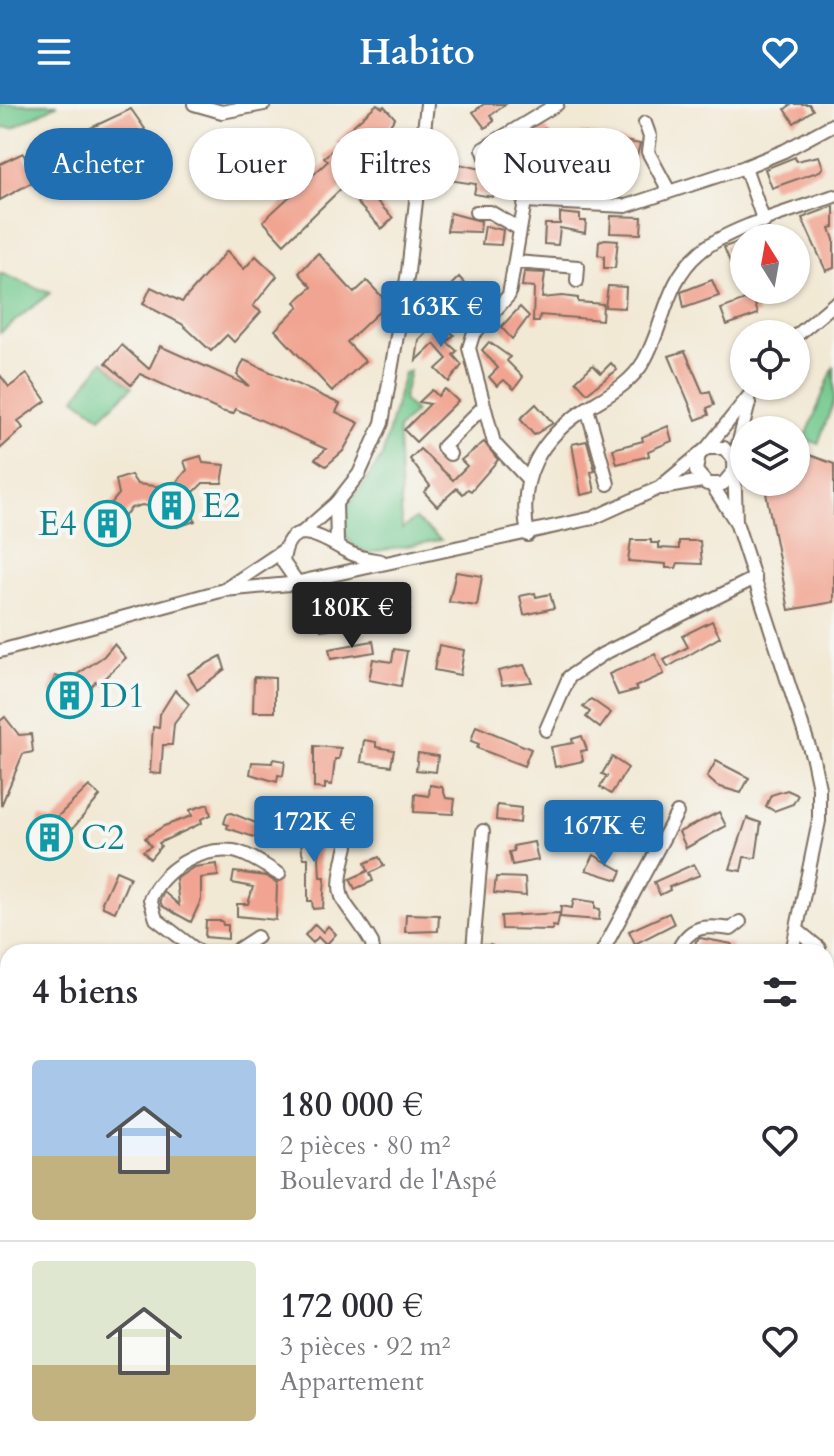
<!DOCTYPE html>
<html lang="fr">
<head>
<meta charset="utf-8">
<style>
	body { margin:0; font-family:Cardo,serif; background:#f2f2f3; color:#2b2b33; height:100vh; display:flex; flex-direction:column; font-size:30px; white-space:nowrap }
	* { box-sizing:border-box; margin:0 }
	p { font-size:26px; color:#7c7c81 }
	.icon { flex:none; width:44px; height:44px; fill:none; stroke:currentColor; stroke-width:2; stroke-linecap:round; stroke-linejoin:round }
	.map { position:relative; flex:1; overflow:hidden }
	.drawer { position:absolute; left:0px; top:840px; width:834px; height:512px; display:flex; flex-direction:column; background:#fff; border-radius:24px 24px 0 0; box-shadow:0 2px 6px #0004 }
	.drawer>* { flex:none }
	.banner { position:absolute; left:24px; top:24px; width:786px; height:72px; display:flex; gap:16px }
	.needle { width:52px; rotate:349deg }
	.tools { position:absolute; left:730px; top:120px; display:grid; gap:16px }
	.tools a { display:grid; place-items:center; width:80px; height:80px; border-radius:50%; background:#fff; box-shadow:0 2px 6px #0004; font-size:40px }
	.price { position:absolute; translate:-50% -68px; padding:0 18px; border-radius:8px; background:#1f6fb2; color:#fff; font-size:26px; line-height:52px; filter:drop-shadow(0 2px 4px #0008) }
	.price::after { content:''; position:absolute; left:50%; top:48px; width:24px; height:18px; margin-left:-12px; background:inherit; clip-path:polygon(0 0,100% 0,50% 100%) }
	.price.on { background:#222; color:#fff }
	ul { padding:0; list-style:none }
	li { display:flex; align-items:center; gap:24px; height:200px; padding:0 32px }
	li+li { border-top:2px solid #e1e1e2 }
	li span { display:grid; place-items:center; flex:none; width:224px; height:160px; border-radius:8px; color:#555 }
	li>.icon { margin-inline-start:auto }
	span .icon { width:96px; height:96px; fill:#fffc; stroke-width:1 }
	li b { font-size:34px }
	h2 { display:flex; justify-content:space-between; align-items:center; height:96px; padding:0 32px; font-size:34px }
	.pill { padding:0 28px; border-radius:36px; background:#fff; box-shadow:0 2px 6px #0004; font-size:28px; line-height:72px }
	.pill.on { background:#1f6fb2; color:#fff }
	header { display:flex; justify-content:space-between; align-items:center; height:104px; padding:0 32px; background:#1f6fb2; color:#fff; font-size:36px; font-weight:800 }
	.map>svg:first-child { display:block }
	.green { fill:#72c98e; stroke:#567a56; stroke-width:2 }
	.building { fill:#f1a491 }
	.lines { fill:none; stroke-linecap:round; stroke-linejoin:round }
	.minor-casing { stroke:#7b6d5e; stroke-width:16 }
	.minor { stroke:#fff; stroke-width:12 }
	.labels { text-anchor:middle; stroke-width:8; stroke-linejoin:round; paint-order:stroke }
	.culture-label { font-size:34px; fill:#0d838f; stroke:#f6f6f2; text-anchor:start }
</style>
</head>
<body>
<header><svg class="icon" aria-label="menu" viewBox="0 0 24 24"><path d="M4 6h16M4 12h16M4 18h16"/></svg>Habito<svg class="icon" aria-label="heart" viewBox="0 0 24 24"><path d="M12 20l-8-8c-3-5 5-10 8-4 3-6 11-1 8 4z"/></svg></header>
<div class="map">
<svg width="834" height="1352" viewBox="0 0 834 1352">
	<rect width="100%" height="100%" fill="#f6f6f2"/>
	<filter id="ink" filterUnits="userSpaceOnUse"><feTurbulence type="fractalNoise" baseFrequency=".0125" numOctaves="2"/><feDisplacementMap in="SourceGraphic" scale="16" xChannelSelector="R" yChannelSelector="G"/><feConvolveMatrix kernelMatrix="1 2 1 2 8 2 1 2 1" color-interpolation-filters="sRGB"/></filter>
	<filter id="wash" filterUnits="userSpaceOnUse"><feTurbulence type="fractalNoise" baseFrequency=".006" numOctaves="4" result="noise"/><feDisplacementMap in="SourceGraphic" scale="32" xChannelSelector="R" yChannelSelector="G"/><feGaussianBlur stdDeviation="1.8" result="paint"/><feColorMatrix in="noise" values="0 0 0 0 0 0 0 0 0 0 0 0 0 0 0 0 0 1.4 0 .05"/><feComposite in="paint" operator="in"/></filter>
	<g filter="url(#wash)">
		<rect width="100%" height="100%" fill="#f2e9d5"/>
		<g class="green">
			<polygon points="0,0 58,0 13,24 0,23"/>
			<polygon points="0,169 50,189 0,229"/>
			<polygon points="103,257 132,283 101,313 75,294"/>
			<polygon points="834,262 834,297 818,340 805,335"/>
			<path d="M410 267 403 296 415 308 398 325 402 425 415 415 441 436 367 449C350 441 340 430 342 411L382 353 404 269Z"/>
		</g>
		<g id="blocks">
			<g class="building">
				<polygon points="377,0 382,4 384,2 395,14 351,75 284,140 263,117 328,57 324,53 339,41 336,37"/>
				<polygon points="484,0 506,0 490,11 494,17 485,24 473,8"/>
				<polygon points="792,0 809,0 813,6 794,19 785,5"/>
				<polygon points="131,5 145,25 142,27 144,32 57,78 49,69 0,96 0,60 23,49 28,59 67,35"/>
				<polygon points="546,24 555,37 517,67 510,57 525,46 519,38"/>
				<polygon points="582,29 592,31 598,40 580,56 568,38"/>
				<polygon points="619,36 640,40 636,55 616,55"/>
				<polygon points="819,52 823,63 820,67 772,84 765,65 795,53 796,57"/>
				<polygon points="458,60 482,65 481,75 495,77 493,93 474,90 476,80 448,76 451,61"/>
				<polygon points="368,88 393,114 382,125 357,99"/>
				<polygon points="834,102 834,123 830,124 834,136 834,164 826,167 802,114"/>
				<polygon points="450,109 481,117 480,128 447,127"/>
				<polygon points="560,109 580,111 580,117 586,117 585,129 560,124 558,141 544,140 545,120 560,120"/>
				<polygon points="611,112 642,113 641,130 610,129"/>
				<polygon points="485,122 503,126 501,141 482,140"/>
				<polygon points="605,135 618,136 615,164 604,164 604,152 598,151 599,137"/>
				<polygon points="744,136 744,173 737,176 724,143"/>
				<polygon points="227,147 244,165 256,152 277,172 253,202 261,208 234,238 227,231 211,247 182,220 143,200 151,183 182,198"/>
				<polygon points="318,149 354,189 367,177 388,199 347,238 365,257 332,287 275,226 299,202 295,198 312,183 299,169"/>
				<polygon points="524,168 545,169 542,194 562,192 578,194 578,198 603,200 602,216 540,211 539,218 533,218 534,183 522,182"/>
				<polygon points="459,173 469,184 438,214 423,199 445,187"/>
				<polygon points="712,176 719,192 684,204 681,188"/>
				<polygon points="608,182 626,183 625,204 605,203"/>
				<polygon points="753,193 758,210 727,221 721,205"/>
				<polygon points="520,203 529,212 512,235 501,223"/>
				<polygon points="439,216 454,231 447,238 457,247 453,251 462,261 449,278 436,265 447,255 434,240 416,257 419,236"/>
				<polygon points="489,238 510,253 507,257 523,273 514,285 504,276 497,282 489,273 498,264 482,246"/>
				<polygon points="122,241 149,265 160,242 249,282 237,271 244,256 340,300 336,308 359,319 343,347 326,362 315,355 326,345 236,305 233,310 221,307 140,270 131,281 106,259"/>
				<polygon points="685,247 703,289 710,287 714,301 707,304 709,311 696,316 669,252"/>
				<polygon points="611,259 617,266 587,289 576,277 593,261 601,269"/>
				<polygon points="27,270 46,297 18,317 23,324 0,345 0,271 9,283"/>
				<polygon points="445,285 458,297 416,338 404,326 430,300 419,298 432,286 438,292"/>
				<polygon points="536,300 553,319 534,331 520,315"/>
				<polygon points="668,322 672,337 648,347 649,352 617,360 613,345 643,337 642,333"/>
				<polygon points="587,337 595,367 591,368 595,388 581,391 572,340"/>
				<polygon points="484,338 498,356 471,387 468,385 463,390 457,384 437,402 424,388 430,382 410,355 420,345 453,376 467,362 461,356"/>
				<polygon points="799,347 834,360 834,498 789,506 766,389 775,387 774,378 796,378"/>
				<polygon points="201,352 203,359 225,361 222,379 203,379 188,394 195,417 177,423 169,406 142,401 131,404 99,442 86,430 119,390 116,376 131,371 137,380 172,384 187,366 184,357"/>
				<polygon points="631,436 651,436 651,439 659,439 659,444 679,445 679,437 700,437 702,460 678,459 676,464 666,464 666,460 628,457"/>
				<polygon points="456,468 482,472 477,502 449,498"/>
				<polygon points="400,484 410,506 378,517 371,498"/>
				<polygon points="535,489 536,493 550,490 554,504 524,511 520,492"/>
				<polygon points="346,502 349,522 321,526 319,509"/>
				<polygon points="712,517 720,533 668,563 664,556 688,543 682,532"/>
				<polygon points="373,537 375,548 331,555 329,545"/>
				<polygon points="114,540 126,554 98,580 96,577 70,609 69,601 59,596 60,593 49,589 55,572 69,576 104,552"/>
				<polygon points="439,541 464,546 460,571 434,566"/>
				<polygon points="394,545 407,547 401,582 369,576 373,555 392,558"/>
				<polygon points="655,550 664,570 635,583 637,586 618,591 609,570"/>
				<polygon points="221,552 225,565 197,586 188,570"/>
				<polygon points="524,561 532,578 502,581 498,567"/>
				<polygon points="254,573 275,574 275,608 253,608"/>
				<polygon points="175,586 189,600 174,620 172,641 163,641 161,670 150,669 153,623 159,624 160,610"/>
				<polygon points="591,595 611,609 600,624 586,613 590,608 583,603"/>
				<polygon points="5,613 19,631 31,630 33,648 23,650 1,702 0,617"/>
				<polygon points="476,622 531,645 524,662 477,644 479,640 471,637"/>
				<polygon points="582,632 587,646 581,647 583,657 555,663 551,643 573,639 572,635"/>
				<polygon points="364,636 376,638 376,643 394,646 391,662 361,658"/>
				<polygon points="314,642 341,644 339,655 335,655 332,681 325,680 325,685 314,684"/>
				<polygon points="418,649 438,652 436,668 416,666"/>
				<polygon points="612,653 628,664 611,690 600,683 607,672 602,670"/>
				<polygon points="273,655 285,657 283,672 278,671 277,678 250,670 252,658 272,659"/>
				<polygon points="716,657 749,674 741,689 717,682 707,673"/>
				<polygon points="430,681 442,683 446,694 455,695 453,710 414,708 415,690 429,692"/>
				<polygon points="89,682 100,692 59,741 50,744 33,732 40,713 53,717"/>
				<polygon points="787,686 798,691 793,700 774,707 766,702 771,691"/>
				<polygon points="208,700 211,711 201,715 202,719 159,739 161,742 150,755 143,747 151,742 145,734 164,722 192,712 190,706"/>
				<polygon points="497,701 521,704 520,719 496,716"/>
				<polygon points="719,708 726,722 686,744 679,728"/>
				<polygon points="231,709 261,721 257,734 227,724 228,721 224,719 227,710"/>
				<polygon points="747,714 761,719 756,754 744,753 741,767 730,765"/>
				<polygon points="311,717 322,717 323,732 319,753 320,773 325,773 323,804 313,805 312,797 308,797 308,754 304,754 302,748 301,735 307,731 307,725 312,724"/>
				<polygon points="624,718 643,729 635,743 615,732"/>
				<polygon points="534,738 538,756 512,761 509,748 514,747 513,742"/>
				<polygon points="594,751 622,767 618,776 586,766"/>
				<polygon points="379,753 384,762 370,769 373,777 355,785 350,775 368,767 365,759"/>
				<polygon points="217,760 218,772 201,774 201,796 191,818 162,802 160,796 164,788 179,801 176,775 194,763"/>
				<polygon points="694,760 700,771 669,783 670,786 660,791 654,778"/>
				<polygon points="116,767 130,773 115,808 103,803 102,798"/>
				<polygon points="234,768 266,772 277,779 276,816 237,812 237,800 248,800 253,783 232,779"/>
				<polygon points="496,773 525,774 526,792 494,789"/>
				<polygon points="574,795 595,798 595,804 600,805 599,816 560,813 561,802 572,804"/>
				<polygon points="560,809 557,823 553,822 552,826 502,825 501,812"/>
				<polygon points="669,809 674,820 635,840 629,827"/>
				<polygon points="406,810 439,811 438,827 405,828"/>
				<polygon points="206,817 222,817 223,821 228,821 228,835 205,833"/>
				<polygon points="315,820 323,828 328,822 336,830 326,841 318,833 313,839 305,831"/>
				<polygon points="700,834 732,840 730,848 694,848 696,837"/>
			</g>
		</g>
	</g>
	<g filter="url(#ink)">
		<use href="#blocks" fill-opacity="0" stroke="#7b6d5e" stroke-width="2"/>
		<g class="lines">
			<defs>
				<g id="minor">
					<polyline points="194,0 222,8 264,0"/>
					<polyline points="645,19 650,33 648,48 669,87"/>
					<polyline points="745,63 764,118"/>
					<polyline points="525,97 626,102 745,63 784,47 834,20"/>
					<polyline points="476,108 490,108 518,124"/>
					<polyline points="516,158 578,163 577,177"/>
					<polyline points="796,232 834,200"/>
					<polyline points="587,304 608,380"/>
					<polyline points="707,344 724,344 734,356"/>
					<polyline points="450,350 443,343 484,302"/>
					<polyline points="699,350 696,367 707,380 723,380 733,368"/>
					<polyline points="526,373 494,339 469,244 473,231 509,191 525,97 486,53 483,45 557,0"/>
					<polyline points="712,381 736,418 813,655 819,684 819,717 792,848"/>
					<polyline points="662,384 702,377"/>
					<polyline points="336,399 337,439"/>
					<polyline points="736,418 734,356 749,299"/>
					<polyline points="303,428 336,399 359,370 382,319 408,168 427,0"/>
					<path d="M528 431C517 374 539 334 589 303 610 290 631 279 644 257 665 220 665 178 699 149 726 124 798 105 834 92"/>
					<path d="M297 478 283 458C288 407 326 437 350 449 360 454 370 455 381 457"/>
					<polyline points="227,484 284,446"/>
					<polyline points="0,547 224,486 290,480 593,414 659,384 707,344 757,282"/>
					<polyline points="546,626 569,573 603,550 755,474"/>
					<path d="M347 742C331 804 344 790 372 839L373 848"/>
					<polyline points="797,826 819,844"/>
					<polyline points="473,846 483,727"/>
					<path d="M199 848 156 815 150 795C163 765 200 743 233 747 248 749 266 763 279 770"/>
					<polyline points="234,848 257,833"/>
					<polyline points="461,848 489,848"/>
					<polyline points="602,848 677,709"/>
					<path d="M677 848C689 821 705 821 731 825L740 818"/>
					<polyline points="826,904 834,905"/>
					<polyline points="0,945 8,947"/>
					<polyline points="826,1159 834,1157"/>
					<polyline points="826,1313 834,1314"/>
					<polyline points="263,1352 268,1344"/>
					<polyline points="505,1352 514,1344"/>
					<polyline points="585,1352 604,1352"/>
					<polyline points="795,1352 796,1344"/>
				</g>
			</defs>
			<use href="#minor" class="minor-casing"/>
			<use href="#minor" class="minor"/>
		</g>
	</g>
	<defs>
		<symbol id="building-ring" viewBox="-11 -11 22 22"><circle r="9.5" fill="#f6f6f2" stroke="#0f9aa8" stroke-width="1.5"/><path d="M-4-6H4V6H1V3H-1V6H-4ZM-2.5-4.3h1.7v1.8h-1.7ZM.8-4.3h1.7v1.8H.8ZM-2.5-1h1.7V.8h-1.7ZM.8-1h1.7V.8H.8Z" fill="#0f9aa8"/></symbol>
	</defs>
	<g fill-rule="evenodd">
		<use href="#building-ring" x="146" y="376" width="51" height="51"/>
		<use href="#building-ring" x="82" y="394" width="51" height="51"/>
		<use href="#building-ring" x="44" y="566" width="51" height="51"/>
		<use href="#building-ring" x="24" y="708" width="51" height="51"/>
	</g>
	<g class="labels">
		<g class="culture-label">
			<text x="202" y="413">E2</text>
			<text x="77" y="431" text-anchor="end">E4</text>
			<text x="100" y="603">D1</text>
			<text x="81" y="745">C2</text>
		</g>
	</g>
</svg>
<div class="tools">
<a><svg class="needle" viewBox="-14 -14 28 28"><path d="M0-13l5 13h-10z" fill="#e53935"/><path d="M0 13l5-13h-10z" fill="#7c7c81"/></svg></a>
<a><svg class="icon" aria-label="locate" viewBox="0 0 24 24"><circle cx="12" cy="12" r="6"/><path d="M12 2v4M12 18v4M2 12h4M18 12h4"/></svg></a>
<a><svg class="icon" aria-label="layers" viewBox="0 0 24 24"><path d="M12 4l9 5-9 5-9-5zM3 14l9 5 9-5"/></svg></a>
</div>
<b class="price" style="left:441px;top:245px">163K €</b>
<b class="price on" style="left:352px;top:546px">180K €</b>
<b class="price" style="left:314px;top:760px">172K €</b>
<b class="price" style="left:604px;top:764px">167K €</b>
<div class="banner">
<a class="pill on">Acheter</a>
<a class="pill">Louer</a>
<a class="pill">Filtres</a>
<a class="pill">Nouveau</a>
</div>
<section class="drawer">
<h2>4 biens<svg class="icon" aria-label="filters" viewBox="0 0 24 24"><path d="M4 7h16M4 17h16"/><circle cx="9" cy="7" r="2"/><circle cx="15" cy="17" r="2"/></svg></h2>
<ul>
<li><span style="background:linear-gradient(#a9c7e8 60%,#c2b280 0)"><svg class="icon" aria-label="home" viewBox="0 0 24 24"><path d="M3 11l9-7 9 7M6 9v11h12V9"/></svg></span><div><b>180 000 €</b><p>2 pièces · 80 m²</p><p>Boulevard de l'Aspé</p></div><svg class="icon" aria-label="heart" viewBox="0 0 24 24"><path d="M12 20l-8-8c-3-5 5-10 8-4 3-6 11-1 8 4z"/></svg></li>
<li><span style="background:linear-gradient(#dfe7d0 65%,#c2b280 0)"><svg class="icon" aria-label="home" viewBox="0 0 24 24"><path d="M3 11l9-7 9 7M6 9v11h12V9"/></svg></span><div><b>172 000 €</b><p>3 pièces · 92 m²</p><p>Appartement</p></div><svg class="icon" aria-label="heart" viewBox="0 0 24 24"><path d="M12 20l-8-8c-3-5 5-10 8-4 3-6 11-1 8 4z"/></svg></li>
</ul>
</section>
</div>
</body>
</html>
